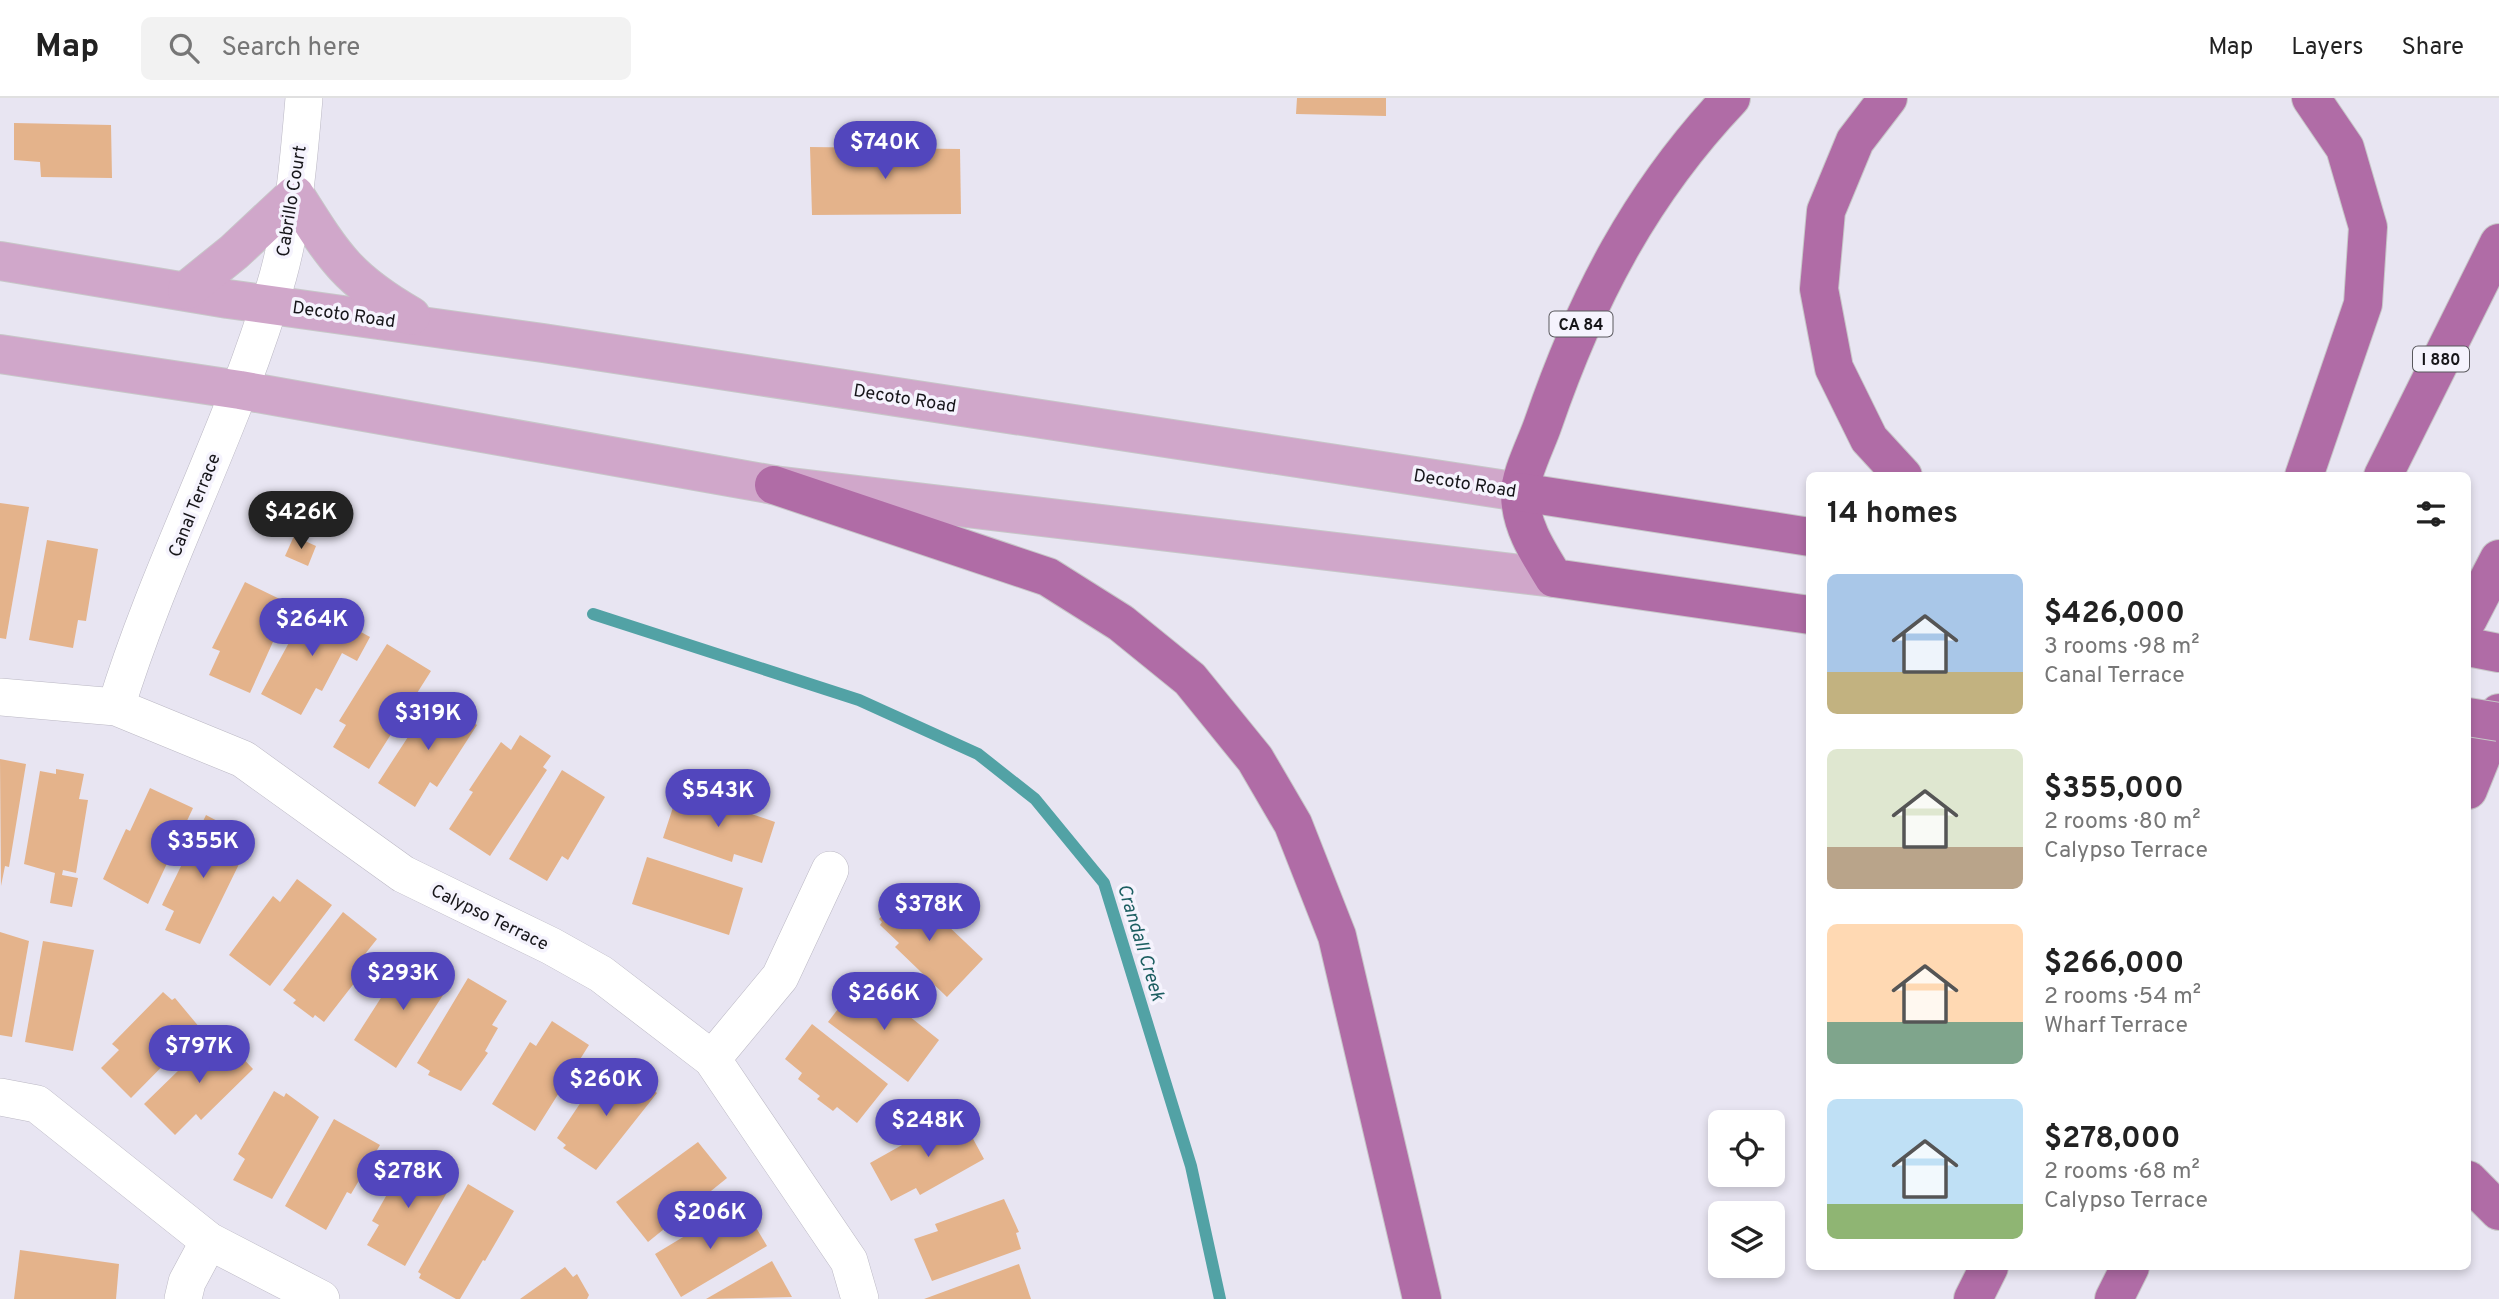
<!DOCTYPE html>
<html lang="en">
<head>
<meta charset="utf-8">
<style>
	body { margin:0; font-family:Overpass,sans-serif; background:#f2f2f2; color:#222; height:100vh; display:flex; flex-direction:column; font-size:26px; white-space:nowrap }
	* { box-sizing:border-box; margin:0 }
	p { font-size:23px; color:#767676 }
	.icon { flex:none; width:38px; height:38px; fill:none; stroke:currentColor; stroke-width:2; stroke-linecap:round; stroke-linejoin:round }
	.map { position:relative; flex:1; overflow:hidden }
	.drawer { position:absolute; left:1806px; top:374px; width:665px; height:798px; display:flex; flex-direction:column; background:#fff; border-radius:10px; box-shadow:0 4px 10px #0003 }
	.drawer>* { flex:none }
	.controls { position:absolute; left:1708px; top:1012px; display:grid; gap:14px }
	.controls a { display:grid; place-items:center; width:77px; height:77px; border-radius:10px; background:#fff; box-shadow:0 4px 10px #0003; font-size:35px }
	.price { position:absolute; translate:-50% -60px; padding:0 16px; border-radius:24px; background:#5246bd; color:#fff; font-size:23px; line-height:46px; filter:drop-shadow(0 2px 4px #0008) }
	.price::after { content:''; position:absolute; left:50%; top:42px; width:21px; height:16px; margin-left:-10px; background:inherit; clip-path:polygon(0 0,100% 0,50% 100%) }
	.price.on { background:#222; color:#fff }
	ul { padding:0; list-style:none }
	li { display:flex; align-items:center; gap:21px; height:175px; padding:0 21px }
	li span { display:grid; place-items:center; flex:none; width:196px; height:140px; border-radius:10px; color:#555 }
	li>.icon { margin-inline-start:auto }
	span .icon { width:84px; height:84px; fill:#fffc; stroke-width:1 }
	li b { font-size:30px }
	h2 { display:flex; justify-content:space-between; align-items:center; height:84px; padding:0 21px; font-size:30px }
	header { display:flex; align-items:center; gap:42px; box-sizing:border-box; height:98px; padding:0 35px; background:#fff; border-bottom:2px solid #e0e0e0 }
	header strong { font-size:33px }
	nav { display:flex; gap:38px; margin-inline-start:auto; font-size:24px }
	.search { width:490px; height:63px; background:#f2f2f2; display:flex; align-items:center; gap:18px; box-sizing:border-box; padding:0 24px; border-radius:10px; color:#767676; font-size:26px }
	.map>svg:first-child { display:block }
	.lines { fill:none; stroke-linecap:round; stroke-linejoin:round }
	.stream { stroke:#52a2a5; stroke-width:12 }
	.building { fill:#e4b38b }
	.street-casing { stroke:#bbb8c4; stroke-width:38 }
	.primary-casing { stroke:#c7c7c8; stroke-width:40 }
	.highway-casing { stroke:#c7c7c8; stroke-width:40 }
	.street { stroke:#fff; stroke-width:37 }
	.primary { stroke:#d0a7ca; stroke-width:38 }
	.highway { stroke:#b06ca6; stroke-width:38 }
	.highway-bridge-casing { stroke:#c7c7c8; stroke-width:40; stroke-linecap:butt }
	.highway-bridge { stroke:#b06ca6; stroke-width:38 }
	.labels { text-anchor:middle; stroke-width:7; stroke-linejoin:round; paint-order:stroke }
	.shield { fill:#f5f3fd; stroke:#59585d; stroke-width:2 }
	.shield-label { font-size:16px; font-weight:bold; fill:#161519 }
	.street-label { font-size:18px; fill:#161519; stroke:#f5f3fd }
	.water-label { font-size:19px; font-style:italic; fill:#1c5e61; stroke:#f5f3fd }
</style>
</head>
<body>
<header>
<strong>Map</strong>
<div class="search"><svg class="icon" aria-label="search" viewBox="0 0 24 24"><circle cx="10" cy="10" r="6"/><path d="M15 15l6 6"/></svg>Search here</div>
<nav><a>Map</a><a>Layers</a><a>Share</a></nav>
</header>
<div class="map">
<svg width="2499" height="1201" viewBox="0 0 2499 1201">
	<rect width="100%" height="100%" fill="#e8e5f2"/>
	<g class="lines">
		<polyline class="stream" points="593,516 859,602 978,656 1035,701 1104,785 1191,1068 1220,1201"/>
	</g>
	<g class="building">
		<polygon points="1297,0 1386,0 1386,18 1296,16"/>
		<polygon points="14,25 111,27 112,80 41,79 40,64 14,62"/>
		<polygon points="810,49 960,51 961,116 812,117"/>
		<polygon points="0,405 29,409 6,541 0,540"/>
		<polygon points="294,438 316,448 308,468 285,458"/>
		<polygon points="47,442 98,451 86,523 78,522 73,550 29,542"/>
		<polygon points="245,484 290,506 250,595 209,577 220,553 212,550"/>
		<polygon points="310,506 370,539 357,563 342,555 322,593 316,590 301,617 261,596"/>
		<polygon points="387,546 431,573 369,671 333,649 346,627 339,623"/>
		<polygon points="434,599 477,627 437,689 430,684 415,709 378,685"/>
		<polygon points="520,637 551,658 543,669 547,672 490,758 449,731 473,694 469,692 501,644 511,652"/>
		<polygon points="0,661 26,666 9,769 5,768 1,788"/>
		<polygon points="56,671 84,676 79,701 88,702 76,775 63,772 62,777 78,780 72,809 50,805 55,775 24,766 40,673 56,676"/>
		<polygon points="562,672 605,699 568,762 562,758 547,783 509,761"/>
		<polygon points="150,690 193,710 148,806 103,781 126,731 130,733"/>
		<polygon points="679,691 775,724 762,765 734,756 732,764 663,740"/>
		<polygon points="206,717 244,737 233,759 241,762 200,846 165,832 174,813 162,807"/>
		<polygon points="647,759 743,790 729,837 632,806"/>
		<polygon points="297,781 332,807 270,888 229,857 273,798 280,804"/>
		<polygon points="908,790 983,861 947,899 895,849 899,845 880,827 882,824 879,821"/>
		<polygon points="343,814 377,841 361,861 369,866 324,924 315,917 313,920 293,905 296,902 283,892"/>
		<polygon points="0,834 29,843 12,939 0,937"/>
		<polygon points="43,843 94,852 73,953 25,944"/>
		<polygon points="415,859 452,883 396,970 354,942 393,881 398,884"/>
		<polygon points="468,880 507,903 492,927 498,930 485,953 488,955 461,993 428,977 430,973 417,965"/>
		<polygon points="858,885 891,910 894,906 939,942 908,984 828,924"/>
		<polygon points="163,894 172,902 175,900 200,930 131,1000 101,970 119,952 112,946"/>
		<polygon points="552,923 589,947 535,1033 492,1006 530,944 536,948"/>
		<polygon points="812,926 888,986 857,1025 837,1009 833,1013 817,1001 820,998 798,981 802,975 785,961"/>
		<polygon points="218,934 253,971 201,1022 196,1016 175,1037 144,1006"/>
		<polygon points="625,969 657,995 596,1072 563,1050 566,1047 557,1040 583,1001 587,1004 603,984 609,989"/>
		<polygon points="274,993 284,999 286,995 319,1019 272,1101 233,1082 245,1061 238,1056"/>
		<polygon points="959,1015 984,1061 920,1097 916,1090 891,1103 870,1065"/>
		<polygon points="334,1021 380,1047 351,1096 347,1094 326,1132 285,1108"/>
		<polygon points="698,1044 727,1080 648,1144 616,1104"/>
		<polygon points="408,1059 418,1065 420,1062 453,1084 405,1168 367,1147 379,1127 372,1123"/>
		<polygon points="468,1086 514,1113 485,1163 483,1162 460,1201 456,1201 419,1180 421,1176 418,1174"/>
		<polygon points="1004,1101 1019,1134 1016,1135 1021,1151 932,1183 914,1141 938,1133 935,1126"/>
		<polygon points="745,1111 767,1148 681,1199 655,1156 718,1118 722,1125"/>
		<polygon points="20,1152 119,1166 116,1201 14,1201"/>
		<polygon points="772,1163 792,1199 706,1201"/>
		<polygon points="1019,1166 1031,1201 924,1201"/>
		<polygon points="565,1169 573,1179 577,1176 589,1197 587,1201 520,1201"/>
	</g>
	<g class="lines">
		<defs>
			<g id="street">
				<polyline points="0,599 116,609 243,661 403,776 551,848 601,876 712,961 849,1163 860,1201"/>
				<path d="M116 609C161 462 236 326 278 178 294 120 299 60 304 0"/>
				<polyline points="712,961 780,879 830,772"/>
				<polyline points="0,999 37,1006 209,1143 321,1201"/>
				<polyline points="183,1201 187,1184 209,1143"/>
			</g>
			<g id="primary">
				<polyline points="0,163 228,201 543,245 1520,394"/>
				<path d="M187 192 234 154 295 97C334 159 347 181 411 218"/>
				<polyline points="0,256 240,292 774,387 1554,480"/>
			</g>
			<g id="highway">
				<path d="M1731 0C1640 96 1586 201 1543 326 1537 344 1519 379 1520 397 1521 429 1538 454 1554 480L1810 517"/>
				<polyline points="1888,0 1855,43 1826,113 1819,191 1834,270 1869,341 1903,378"/>
				<polyline points="2304,378 2363,206 2368,129 2345,50 2311,0"/>
				<polyline points="2383,378 2499,145"/>
				<polyline points="774,387 1048,479 1121,525 1190,581 1255,661 1293,726 1337,838 1422,1201"/>
				<polyline points="1520,394 1810,439"/>
				<polyline points="2468,521 2499,461"/>
				<polyline points="2468,549 2499,555"/>
				<polyline points="2468,692 2499,615"/>
				<polyline points="2468,1082 2499,1113"/>
				<polyline points="1973,1201 1989,1169"/>
				<polyline points="2114,1201 2130,1169"/>
			</g>
		</defs>
		<use href="#street" class="street-casing"/>
		<use href="#primary" class="primary-casing"/>
		<use href="#highway" class="highway-casing"/>
		<use href="#street" class="street"/>
		<use href="#primary" class="primary"/>
		<use href="#highway" class="highway"/>
		<defs>
			<polyline id="highway-bridge" points="2468,619 2499,624"/>
		</defs>
		<use href="#highway-bridge" class="highway-bridge-casing"/>
		<use href="#highway-bridge" class="highway-bridge"/>
	</g>
	<g class="labels">
		<g class="shield">
			<rect x="1549.5" y="213.5" width="63" height="25" rx="5"/>
			<rect x="2413" y="248.5" width="56" height="25" rx="5"/>
		</g>
		<g class="shield-label">
			<text x="1581" y="232">CA 84</text>
			<text x="2441" y="267">I 880</text>
		</g>
		<g class="street-label">
			<text transform="translate(291 103) rotate(-81)" y="6">Cabrillo Court</text>
			<text transform="translate(344 216) rotate(8)" y="6">Decoto Road</text>
			<text transform="translate(905 300) rotate(9)" y="6">Decoto Road</text>
			<text transform="translate(1465 385) rotate(9)" y="6">Decoto Road</text>
			<text transform="translate(194 407) rotate(-68)" y="6">Canal Terrace</text>
			<text transform="translate(490 819) rotate(26)" y="6">Calypso Terrace</text>
		</g>
		<g class="water-label">
			<text transform="translate(1142 844) rotate(73)" y="7">Crandall Creek</text>
		</g>
	</g>
</svg>
<div class="controls">
<a><svg class="icon" aria-label="locate" viewBox="0 0 24 24"><circle cx="12" cy="12" r="6"/><path d="M12 2v4M12 18v4M2 12h4M18 12h4"/></svg></a>
<a><svg class="icon" aria-label="layers" viewBox="0 0 24 24"><path d="M12 4l9 5-9 5-9-5zM3 14l9 5 9-5"/></svg></a>
</div>
<b class="price" style="left:885px;top:83px">$740K</b>
<b class="price on" style="left:301px;top:453px">$426K</b>
<b class="price" style="left:312px;top:560px">$264K</b>
<b class="price" style="left:428px;top:654px">$319K</b>
<b class="price" style="left:718px;top:731px">$543K</b>
<b class="price" style="left:203px;top:782px">$355K</b>
<b class="price" style="left:929px;top:845px">$378K</b>
<b class="price" style="left:403px;top:914px">$293K</b>
<b class="price" style="left:884px;top:934px">$266K</b>
<b class="price" style="left:199px;top:987px">$797K</b>
<b class="price" style="left:606px;top:1020px">$260K</b>
<b class="price" style="left:928px;top:1061px">$248K</b>
<b class="price" style="left:408px;top:1112px">$278K</b>
<b class="price" style="left:710px;top:1153px">$206K</b>
<section class="drawer">
<h2>14 homes<svg class="icon" aria-label="filters" viewBox="0 0 24 24"><path d="M4 7h16M4 17h16"/><circle cx="9" cy="7" r="2"/><circle cx="15" cy="17" r="2"/></svg></h2>
<ul>
<li><span style="background:linear-gradient(#a9c7e8 70%,#c2b280 0)"><svg class="icon" aria-label="home" viewBox="0 0 24 24"><path d="M3 11l9-7 9 7M6 9v11h12V9"/></svg></span><div><b>$426,000</b><p>3 rooms · 98 m²</p><p>Canal Terrace</p></div></li>
<li><span style="background:linear-gradient(#dfe7d0 70%,#b9a48a 0)"><svg class="icon" aria-label="home" viewBox="0 0 24 24"><path d="M3 11l9-7 9 7M6 9v11h12V9"/></svg></span><div><b>$355,000</b><p>2 rooms · 80 m²</p><p>Calypso Terrace</p></div></li>
<li><span style="background:linear-gradient(#ffd9b3 70%,#7fa58c 0)"><svg class="icon" aria-label="home" viewBox="0 0 24 24"><path d="M3 11l9-7 9 7M6 9v11h12V9"/></svg></span><div><b>$266,000</b><p>2 rooms · 54 m²</p><p>Wharf Terrace</p></div></li>
<li><span style="background:linear-gradient(#bfe0f5 75%,#8fb573 0)"><svg class="icon" aria-label="home" viewBox="0 0 24 24"><path d="M3 11l9-7 9 7M6 9v11h12V9"/></svg></span><div><b>$278,000</b><p>2 rooms · 68 m²</p><p>Calypso Terrace</p></div></li>
</ul>
</section>
</div>
</body>
</html>
